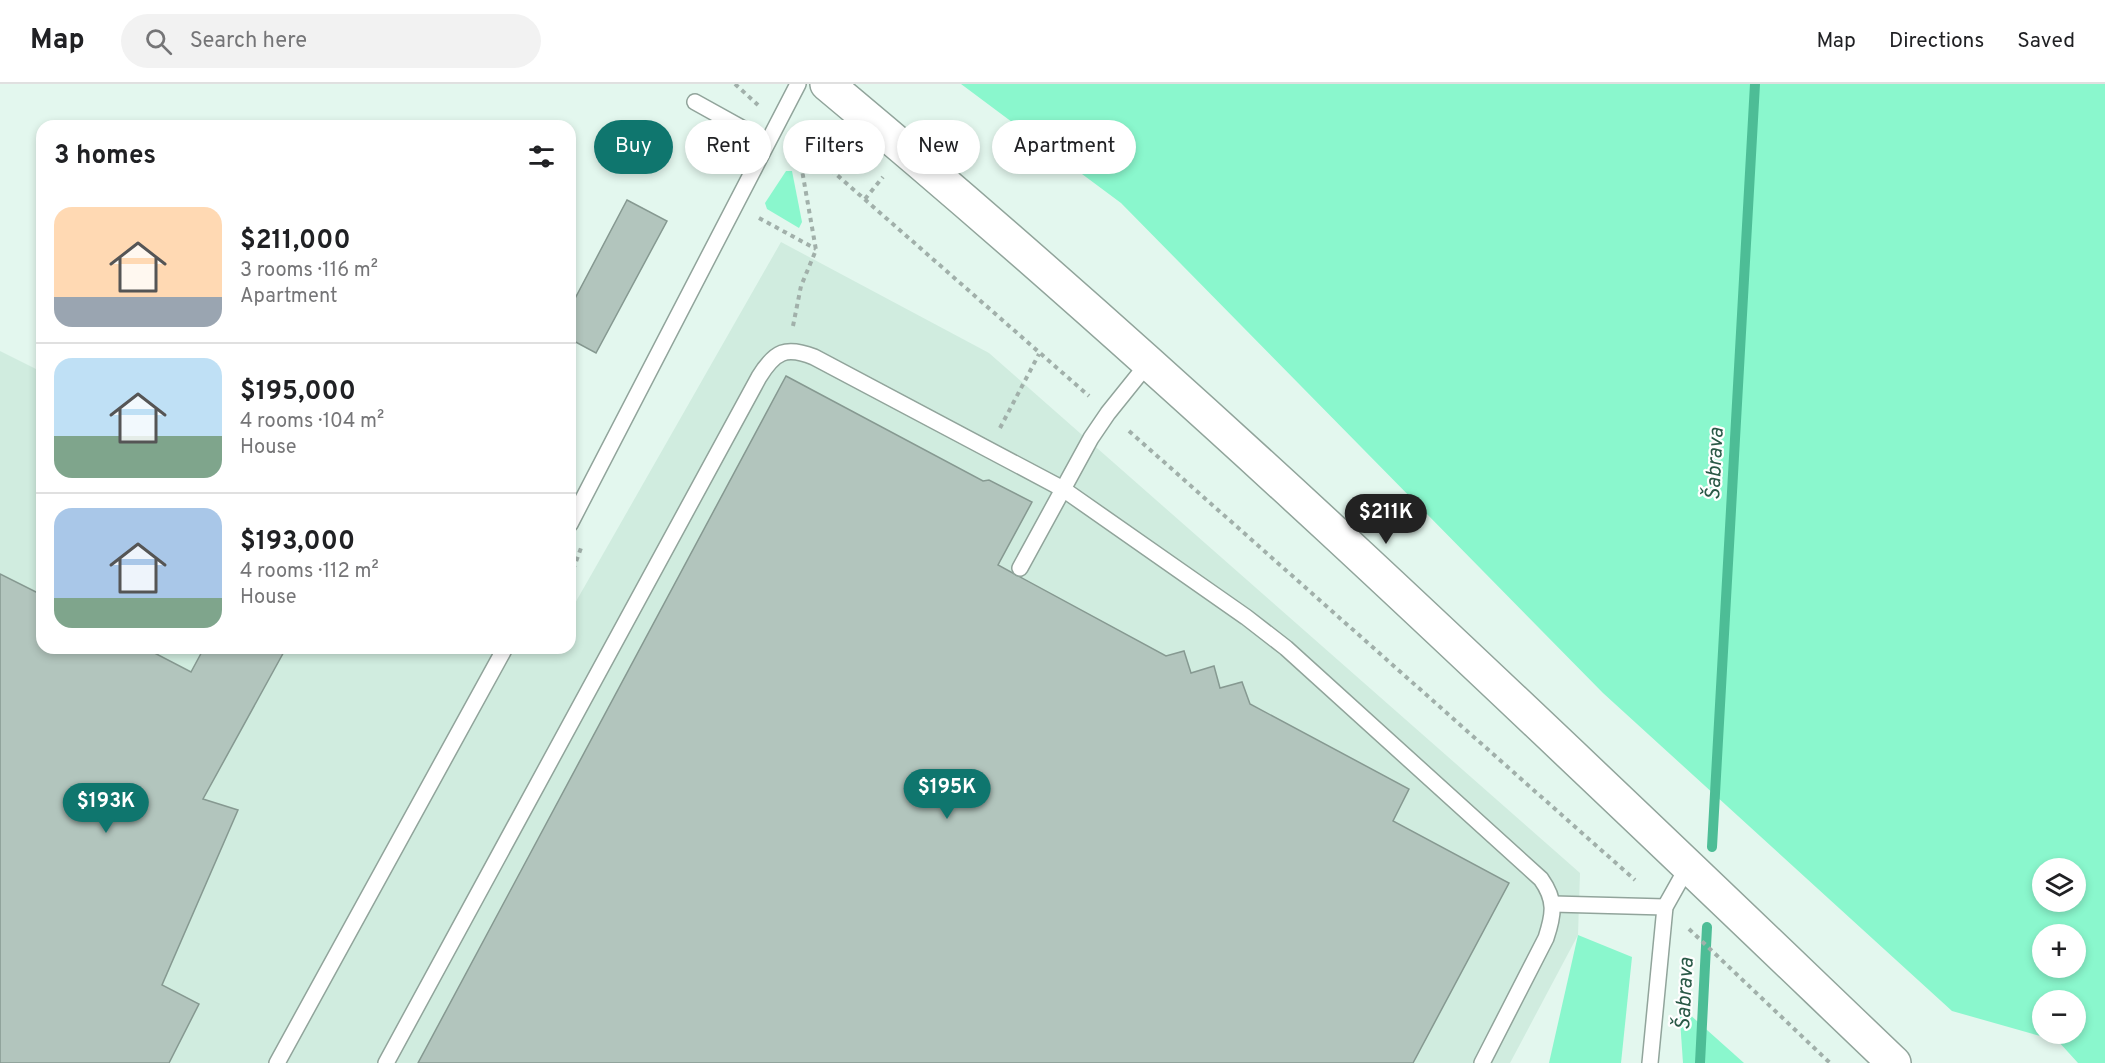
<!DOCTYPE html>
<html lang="en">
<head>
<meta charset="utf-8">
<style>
	body { margin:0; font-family:Overpass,sans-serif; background:#f2f2f2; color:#202124; height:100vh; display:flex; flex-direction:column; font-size:22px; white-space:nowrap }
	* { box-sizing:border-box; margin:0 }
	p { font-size:20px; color:#757577 }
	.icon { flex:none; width:33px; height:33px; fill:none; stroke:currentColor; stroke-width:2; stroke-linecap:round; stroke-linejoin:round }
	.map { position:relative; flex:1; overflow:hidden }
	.details { position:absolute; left:36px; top:36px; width:540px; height:534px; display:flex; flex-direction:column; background:#fff; border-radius:18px; box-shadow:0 3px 9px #0003 }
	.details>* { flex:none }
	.guide { position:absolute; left:594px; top:36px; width:570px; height:54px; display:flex; gap:12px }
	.controls { position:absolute; left:2032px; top:774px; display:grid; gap:12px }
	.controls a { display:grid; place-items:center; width:54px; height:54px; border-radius:50%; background:#fff; box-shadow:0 3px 9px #0003; font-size:30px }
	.price { position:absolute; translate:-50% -51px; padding:0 14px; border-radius:21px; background:#0f766e; color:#fff; font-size:20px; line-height:39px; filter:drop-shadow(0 2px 3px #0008) }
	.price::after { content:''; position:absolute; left:50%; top:36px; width:18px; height:14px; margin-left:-9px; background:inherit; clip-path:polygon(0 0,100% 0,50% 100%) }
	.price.current { background:#222; color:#fff }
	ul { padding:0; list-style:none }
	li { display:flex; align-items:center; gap:18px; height:150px; padding:0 18px }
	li+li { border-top:2px solid #e0e0e0 }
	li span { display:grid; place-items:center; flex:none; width:168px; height:120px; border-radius:18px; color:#555 }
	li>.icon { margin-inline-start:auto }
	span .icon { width:72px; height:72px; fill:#fffc; stroke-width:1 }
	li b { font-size:26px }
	h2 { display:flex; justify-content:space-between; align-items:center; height:72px; padding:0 18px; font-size:26px }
	.chip { padding:0 21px; border-radius:27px; background:#fff; box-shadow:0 3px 9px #0003; font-size:21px; line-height:54px }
	.chip.current { background:#0f766e; color:#fff }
	header { display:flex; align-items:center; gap:36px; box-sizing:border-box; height:84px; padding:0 30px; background:#fff; border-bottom:2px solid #e0e0e0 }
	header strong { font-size:28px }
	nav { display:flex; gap:33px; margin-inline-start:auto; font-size:21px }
	.search { width:420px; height:54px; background:#f2f2f2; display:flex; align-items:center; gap:15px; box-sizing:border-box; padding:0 21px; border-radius:33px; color:#757577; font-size:22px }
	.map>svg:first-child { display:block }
	.built { fill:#d0ecdf }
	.green { fill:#8af7cd; fill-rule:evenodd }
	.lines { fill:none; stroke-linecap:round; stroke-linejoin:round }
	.stream { stroke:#4dbd96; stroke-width:10 }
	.building { fill:#b2c5bd; stroke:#869991; stroke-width:1.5 }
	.service-casing { stroke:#91a49b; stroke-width:18 }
	.secondary-casing { stroke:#91a49b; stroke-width:36 }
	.path { stroke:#a1b0aa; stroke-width:4; stroke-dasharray:4.5 4.5; stroke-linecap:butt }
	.service { stroke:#fff; stroke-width:15 }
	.secondary { stroke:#fff; stroke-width:33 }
	.labels { text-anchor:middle; stroke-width:4.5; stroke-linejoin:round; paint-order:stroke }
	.water-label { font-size:21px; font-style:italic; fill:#295846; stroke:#fefefe }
</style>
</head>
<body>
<header>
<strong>Map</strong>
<div class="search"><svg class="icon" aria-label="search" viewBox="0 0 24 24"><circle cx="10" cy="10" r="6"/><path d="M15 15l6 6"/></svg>Search here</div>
<nav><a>Map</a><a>Directions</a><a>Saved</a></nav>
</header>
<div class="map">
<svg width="2105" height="979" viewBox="0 0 2105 979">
	<rect width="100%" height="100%" fill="#e3f7ee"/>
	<polygon class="built" points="781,158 989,269 1580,789 1578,851 1510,979 0,979 0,267 42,288 42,564 570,564 570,528"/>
	<g class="green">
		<path d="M961 0H2105V979H2078L2058 957 1952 927 1603 609 1121 119ZM2076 784V818H2043V784ZM2043 850H2076V884H2043ZM2043 916H2076V950H2043Z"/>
		<polygon points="786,87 792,87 802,138 799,144 767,125 765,119"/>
		<polygon points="1578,851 1632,873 1621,979 1549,979"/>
		<polygon points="1679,921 1744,979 1683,979"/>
	</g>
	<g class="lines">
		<g class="stream">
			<polyline points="1712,763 1755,0"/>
			<polyline points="1700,979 1707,843"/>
		</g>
	</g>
	<g class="building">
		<polygon points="627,116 667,137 596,269 570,255 570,224"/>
		<polygon points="786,292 983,397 989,396 1032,418 998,481 1166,572 1184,567 1191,589 1214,582 1220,604 1242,598 1250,620 1409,705 1393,737 1509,799 1413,979 418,979"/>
		<polygon points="0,490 42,511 42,564 145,564 191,588 204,564 286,564 203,715 238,726 162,901 199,920 169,979 0,979"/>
	</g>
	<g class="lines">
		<defs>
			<g id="service">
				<polyline points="695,18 767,58"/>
				<polyline points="570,440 798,0"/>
				<polyline points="1020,484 1091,354 1108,329 1149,278"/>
				<polyline points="1553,820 1665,823"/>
				<polyline points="277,979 505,564"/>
				<path d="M386 979 759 293C775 267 786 262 814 273L1063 405 1246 533 1286 564 1541 795C1556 816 1554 830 1546 854L1482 979"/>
				<polyline points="1650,979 1665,823 1688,782"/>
			</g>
			<path id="secondary" d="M827 0C1198 309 1545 645 1894 979"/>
		</defs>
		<use href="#service" class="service-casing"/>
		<use href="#secondary" class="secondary-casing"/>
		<g class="path">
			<polyline points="735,0 758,21"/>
			<polyline points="797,56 1089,312"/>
			<polyline points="792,73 799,69 803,61"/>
			<polyline points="865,115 883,93"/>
			<polyline points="759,134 816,165"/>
			<polyline points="793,242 801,202 816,166 799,69"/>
			<polyline points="1000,344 1039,270"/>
			<polyline points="1129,347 1635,796"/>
			<polyline points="570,494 581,464"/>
			<polyline points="1689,845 1830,979"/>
		</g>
		<use href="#service" class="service"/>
		<use href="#secondary" class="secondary"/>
	</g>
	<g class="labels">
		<g class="water-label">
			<text transform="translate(1714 380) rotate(-87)" y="7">Šabrava</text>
			<text transform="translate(1684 910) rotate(-87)" y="7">Šabrava</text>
		</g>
	</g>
</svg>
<div class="controls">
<a><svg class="icon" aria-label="layers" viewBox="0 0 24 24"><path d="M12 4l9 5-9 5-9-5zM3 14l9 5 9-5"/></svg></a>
<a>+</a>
<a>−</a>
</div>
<b class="price current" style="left:1386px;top:461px">$211K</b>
<b class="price" style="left:947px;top:736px">$195K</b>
<b class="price" style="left:106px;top:750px">$193K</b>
<div class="guide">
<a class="chip current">Buy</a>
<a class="chip">Rent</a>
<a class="chip">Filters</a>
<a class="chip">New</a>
<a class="chip">Apartment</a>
</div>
<section class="details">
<h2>3 homes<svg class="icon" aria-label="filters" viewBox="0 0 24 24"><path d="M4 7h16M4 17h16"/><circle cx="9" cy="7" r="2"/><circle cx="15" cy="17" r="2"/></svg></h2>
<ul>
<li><span style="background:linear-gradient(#ffd9b3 75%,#9aa5b1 0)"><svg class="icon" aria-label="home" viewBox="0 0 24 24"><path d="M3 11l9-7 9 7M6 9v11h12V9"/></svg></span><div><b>$211,000</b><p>3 rooms · 116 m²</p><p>Apartment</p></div></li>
<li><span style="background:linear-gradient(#bfe0f5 65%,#7fa58c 0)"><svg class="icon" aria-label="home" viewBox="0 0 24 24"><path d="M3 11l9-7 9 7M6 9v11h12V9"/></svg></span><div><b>$195,000</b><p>4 rooms · 104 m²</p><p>House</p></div></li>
<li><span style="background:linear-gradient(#a9c7e8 75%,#7fa58c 0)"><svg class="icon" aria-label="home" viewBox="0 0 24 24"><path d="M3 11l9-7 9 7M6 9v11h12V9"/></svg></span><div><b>$193,000</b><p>4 rooms · 112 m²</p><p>House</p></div></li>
</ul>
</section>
</div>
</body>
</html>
